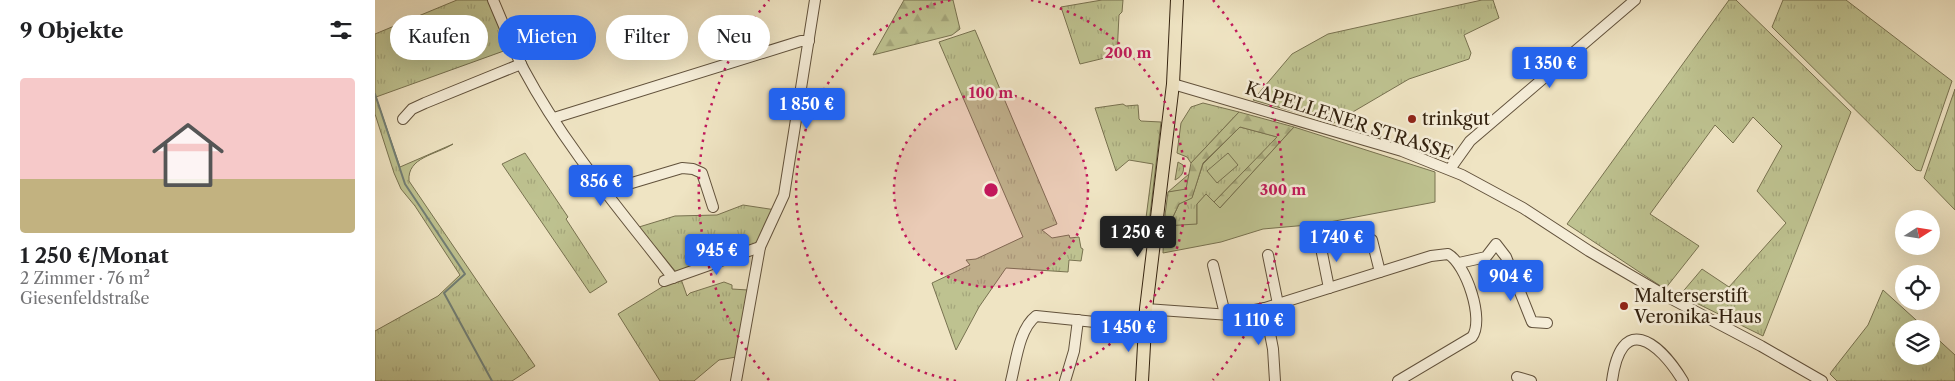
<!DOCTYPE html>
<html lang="de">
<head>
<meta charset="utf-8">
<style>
	body { margin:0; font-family:"Libre Caslon Text",serif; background:#f2f2f2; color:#202124; height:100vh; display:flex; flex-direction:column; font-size:19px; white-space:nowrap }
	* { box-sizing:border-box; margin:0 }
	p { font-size:16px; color:#757577 }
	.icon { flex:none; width:28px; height:28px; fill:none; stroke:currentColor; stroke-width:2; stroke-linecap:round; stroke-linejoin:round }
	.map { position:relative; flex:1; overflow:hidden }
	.panel { display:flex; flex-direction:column; background:#fff; width:375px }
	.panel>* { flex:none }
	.hud { position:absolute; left:15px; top:15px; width:475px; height:45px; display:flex; gap:10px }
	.needle { width:32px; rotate:78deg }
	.fabs { position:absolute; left:1520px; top:210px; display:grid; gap:10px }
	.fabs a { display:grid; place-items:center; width:45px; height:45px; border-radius:50%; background:#fff; box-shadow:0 5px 20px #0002; font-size:25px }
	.price { position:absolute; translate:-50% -42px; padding:0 11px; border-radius:5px; background:#2563eb; color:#fff; font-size:16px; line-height:32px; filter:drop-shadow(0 1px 2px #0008) }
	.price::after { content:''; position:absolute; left:50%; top:30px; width:15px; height:11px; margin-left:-8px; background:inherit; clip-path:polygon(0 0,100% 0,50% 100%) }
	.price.selected { background:#222; color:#fff }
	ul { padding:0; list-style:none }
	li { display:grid; align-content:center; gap:10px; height:265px; padding:0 20px }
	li+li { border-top:1px solid #e0e0e0 }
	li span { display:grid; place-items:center; height:155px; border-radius:5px; color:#555 }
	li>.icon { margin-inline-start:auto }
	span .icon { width:90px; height:90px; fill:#fffc; stroke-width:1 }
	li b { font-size:21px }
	h2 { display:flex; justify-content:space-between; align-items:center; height:60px; padding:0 20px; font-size:21px }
	.chip { padding:0 18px; border-radius:22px; background:#fff; box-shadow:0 5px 20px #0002; font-size:18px; line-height:45px }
	.chip.selected { background:#2563eb; color:#fff }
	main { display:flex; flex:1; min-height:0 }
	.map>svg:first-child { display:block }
	.grass { fill:url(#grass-tufts); stroke:#787250 }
	.forest { fill:url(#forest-firs); stroke:#787250 }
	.garden { fill:#bec290; stroke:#787250 }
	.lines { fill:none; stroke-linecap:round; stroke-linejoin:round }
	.stream { stroke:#727f76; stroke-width:2 }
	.minor-casing { stroke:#62523c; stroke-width:12 }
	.major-casing { stroke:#33220f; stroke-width:14 }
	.minor { stroke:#f5edd8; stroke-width:10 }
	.major { stroke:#efe4c3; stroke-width:12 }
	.ring { fill:none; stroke:#c2185b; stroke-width:2.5; stroke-dasharray:2.5 5 }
	.poi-dot { fill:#8f2418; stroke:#f5edd8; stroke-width:2 }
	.labels { text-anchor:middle; stroke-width:5; stroke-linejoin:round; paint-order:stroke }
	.poi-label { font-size:18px; fill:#33220f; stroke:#f5edd8; text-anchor:start }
	.street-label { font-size:18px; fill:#33220f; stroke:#f5edd8 }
	.centre { fill:#c2185b; stroke:#f5edd8; stroke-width:2.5 }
	.ring-label { font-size:15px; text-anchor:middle; font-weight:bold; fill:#c2185b; stroke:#f5edd8; stroke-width:5; stroke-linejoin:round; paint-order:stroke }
</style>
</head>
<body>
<main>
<section class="panel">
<h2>9 Objekte<svg class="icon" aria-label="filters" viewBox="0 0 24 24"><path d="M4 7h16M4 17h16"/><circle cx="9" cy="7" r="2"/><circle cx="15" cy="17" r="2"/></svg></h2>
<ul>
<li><span style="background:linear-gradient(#f6c9c9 65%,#c2b280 0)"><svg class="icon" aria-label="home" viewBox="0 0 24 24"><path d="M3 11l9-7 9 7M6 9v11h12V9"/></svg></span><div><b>1 250 €/Monat</b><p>2 Zimmer · 76 m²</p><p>Giesenfeldstraße</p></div></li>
</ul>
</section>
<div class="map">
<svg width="1580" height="381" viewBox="0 0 1580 381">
	<defs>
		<pattern id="grass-tufts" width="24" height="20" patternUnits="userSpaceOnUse" patternTransform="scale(1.25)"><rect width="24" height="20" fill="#bec290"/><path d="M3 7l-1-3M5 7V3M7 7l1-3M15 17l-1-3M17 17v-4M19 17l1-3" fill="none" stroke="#a4a67b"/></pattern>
		<pattern id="forest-firs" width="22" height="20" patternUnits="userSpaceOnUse" patternTransform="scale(1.25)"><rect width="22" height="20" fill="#bec290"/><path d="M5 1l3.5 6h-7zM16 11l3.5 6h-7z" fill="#a4a67b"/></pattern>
	</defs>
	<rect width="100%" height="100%" fill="#efe4c3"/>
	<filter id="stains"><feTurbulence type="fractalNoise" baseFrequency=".004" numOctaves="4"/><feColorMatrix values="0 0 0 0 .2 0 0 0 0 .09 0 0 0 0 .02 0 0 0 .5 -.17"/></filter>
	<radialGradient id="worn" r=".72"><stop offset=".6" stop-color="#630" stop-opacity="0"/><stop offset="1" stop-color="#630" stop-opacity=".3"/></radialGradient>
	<g class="grass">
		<path d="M82 0H114L137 48 1 97 25 167 78 144C61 155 32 157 34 181L160 366 137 381H0V331L63 296 85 275 40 206 26 189 19 173 0 114V34Z"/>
		<polygon points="727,0 748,0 747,12 744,15 742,55 705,64 686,7"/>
		<polygon points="1107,0 1118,0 1124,18 1089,35 1096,53 1094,59 1034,79 959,123 878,100 917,54 953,34"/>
		<polygon points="1354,0 1361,0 1476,112 1388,336 1305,295 1327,269 1354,287 1411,223 1382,191 1407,146 1378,117 1358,143 1340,125 1275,214 1324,246 1290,289 1192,224"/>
		<polygon points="1408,0 1471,0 1577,81 1546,171 1541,170 1397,27"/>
		<polygon points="600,30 682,224 667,230 677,238 694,235 695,238 704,237 706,248 708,249 706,261 694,260 693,272 631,268 604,307 581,350 557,283 595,265 591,260 601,259 648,237 564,42"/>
		<polygon points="1580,89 1580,210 1549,178"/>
		<polygon points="828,103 864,112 816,163 812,157 802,153 806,123 816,107"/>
		<polygon points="748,104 751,106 763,105 764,119 766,121 786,122 772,240 768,241 778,164 754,160 741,171 720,108"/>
		<polygon points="865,127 903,137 839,202 831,195 822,204 822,225 789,226 789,223 796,221 804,204 817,197 828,164"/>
		<polygon points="997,134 1065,156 1073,154 1075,156 1070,159 1065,158"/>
		<polygon points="150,153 193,217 191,219 232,282 215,293 127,164"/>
		<path d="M803 162 808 165C810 172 806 177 800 180Z"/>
		<polygon points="814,174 812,190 793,192"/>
		<polygon points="368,205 401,210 380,246 301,272 264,227 300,216 342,215"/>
		<polygon points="306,279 312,296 315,293 349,282 357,285 357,289 373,290 361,357 344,360 319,381 285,381 243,314 287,287"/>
		<polygon points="1508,290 1551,329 1529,329 1529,356 1556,356 1556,333 1580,355 1580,381 1462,381 1455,374 1457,371 1493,325"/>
	</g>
	<g class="forest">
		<polygon points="529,0 578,0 585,29 577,35 498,55"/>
		<polygon points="864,112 919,127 845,208 839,202 902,137 865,127 828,163 817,198 804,204 796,221 789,223 793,192 811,189 816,163"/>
	</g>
	<g class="garden">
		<polygon points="919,127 1060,172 1060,202 944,224 888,229 846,242 788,253 789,226 822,224 822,204 831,194 845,208"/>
		<polygon points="853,153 863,165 842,183 832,171"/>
	</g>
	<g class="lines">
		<polyline class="stream" points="0,94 30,184 90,274 69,293 117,381"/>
		<defs>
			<g id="minor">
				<path d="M118 0C128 23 137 47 149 70 189 145 246 211 298 278"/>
				<polyline points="798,84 1027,151 1087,175 1148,208 1214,251 1291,296 1386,346 1447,381"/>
				<polyline points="179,118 426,41 434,41"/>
				<polyline points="28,119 37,109 50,103 146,64"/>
				<polyline points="1075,169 1095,141 1260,0"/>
				<polyline points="230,191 307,168 318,169 327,173 338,207"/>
				<polyline points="997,240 1005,272"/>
				<polyline points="945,243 954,288"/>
				<polyline points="893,255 903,304"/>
				<polyline points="1084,263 1111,257 1121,244 1131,257 1157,322 1172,323"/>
				<polyline points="838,265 850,314"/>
				<polyline points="289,281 385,247"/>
				<polyline points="890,308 898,349 900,381"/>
				<path d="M771 309 855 315 890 308 1056 256 1073 254C1091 264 1110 320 1097 337L1023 381"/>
				<polyline points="1142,377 1156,381"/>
				<polyline points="361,381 385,247 409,195 440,0"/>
				<path d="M636 381C641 362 644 329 661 316L769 327"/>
				<polyline points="690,381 699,351 703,320"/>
				<path d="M1237 381C1246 313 1283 340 1308 381"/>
			</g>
			<polyline id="major" points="767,381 771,309 798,84 802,0"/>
		</defs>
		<use href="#minor" class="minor-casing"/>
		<use href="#major" class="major-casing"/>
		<use href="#minor" class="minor"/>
		<use href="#major" class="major"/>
	</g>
	<circle cx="616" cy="190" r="97" fill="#c2185b" fill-opacity=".12"/>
	<g class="ring">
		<circle cx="616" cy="190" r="97"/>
		<path d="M581 381A194 194 0 0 1 576 0M656 0A194 194 0 0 1 651 381"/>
		<path d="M394 380A292 292 0 0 1 394 0M838 0A292 292 0 0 1 838 380"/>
	</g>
	<g class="poi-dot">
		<circle cx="1037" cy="119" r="5"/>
		<circle cx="1249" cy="306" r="5"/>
	</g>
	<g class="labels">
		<g class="poi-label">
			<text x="1047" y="125">trinkgut</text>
			<text x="1259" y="302">Malterserstift<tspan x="1259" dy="21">Veronika-Haus</tspan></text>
		</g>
		<g class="street-label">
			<text transform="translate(974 121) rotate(18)" y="6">KAPELLENER STRASSE</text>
		</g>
	</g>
	<circle cx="616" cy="190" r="8" class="centre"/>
	<g class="ring-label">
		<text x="753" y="58">200 m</text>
		<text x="616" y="98">100 m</text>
		<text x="908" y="195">300 m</text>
	</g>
	<rect width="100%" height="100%" filter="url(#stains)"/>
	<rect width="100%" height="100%" fill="url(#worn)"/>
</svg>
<div class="fabs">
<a><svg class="needle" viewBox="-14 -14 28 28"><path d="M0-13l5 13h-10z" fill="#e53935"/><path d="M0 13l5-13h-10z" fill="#757577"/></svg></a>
<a><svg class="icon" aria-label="locate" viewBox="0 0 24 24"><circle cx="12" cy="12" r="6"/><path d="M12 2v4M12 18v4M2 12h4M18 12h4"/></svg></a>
<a><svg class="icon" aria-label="layers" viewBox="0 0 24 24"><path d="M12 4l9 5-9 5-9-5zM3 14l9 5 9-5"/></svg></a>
</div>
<b class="price" style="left:1175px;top:89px">1 350 €</b>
<b class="price" style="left:432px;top:130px">1 850 €</b>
<b class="price" style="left:226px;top:207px">856 €</b>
<b class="price selected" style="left:763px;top:258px">1 250 €</b>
<b class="price" style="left:962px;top:263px">1 740 €</b>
<b class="price" style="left:342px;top:276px">945 €</b>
<b class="price" style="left:1136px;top:302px">904 €</b>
<b class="price" style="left:884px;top:346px">1 110 €</b>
<b class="price" style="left:754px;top:353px">1 450 €</b>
<div class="hud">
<a class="chip">Kaufen</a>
<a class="chip selected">Mieten</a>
<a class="chip">Filter</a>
<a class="chip">Neu</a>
</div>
</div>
</main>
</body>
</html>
